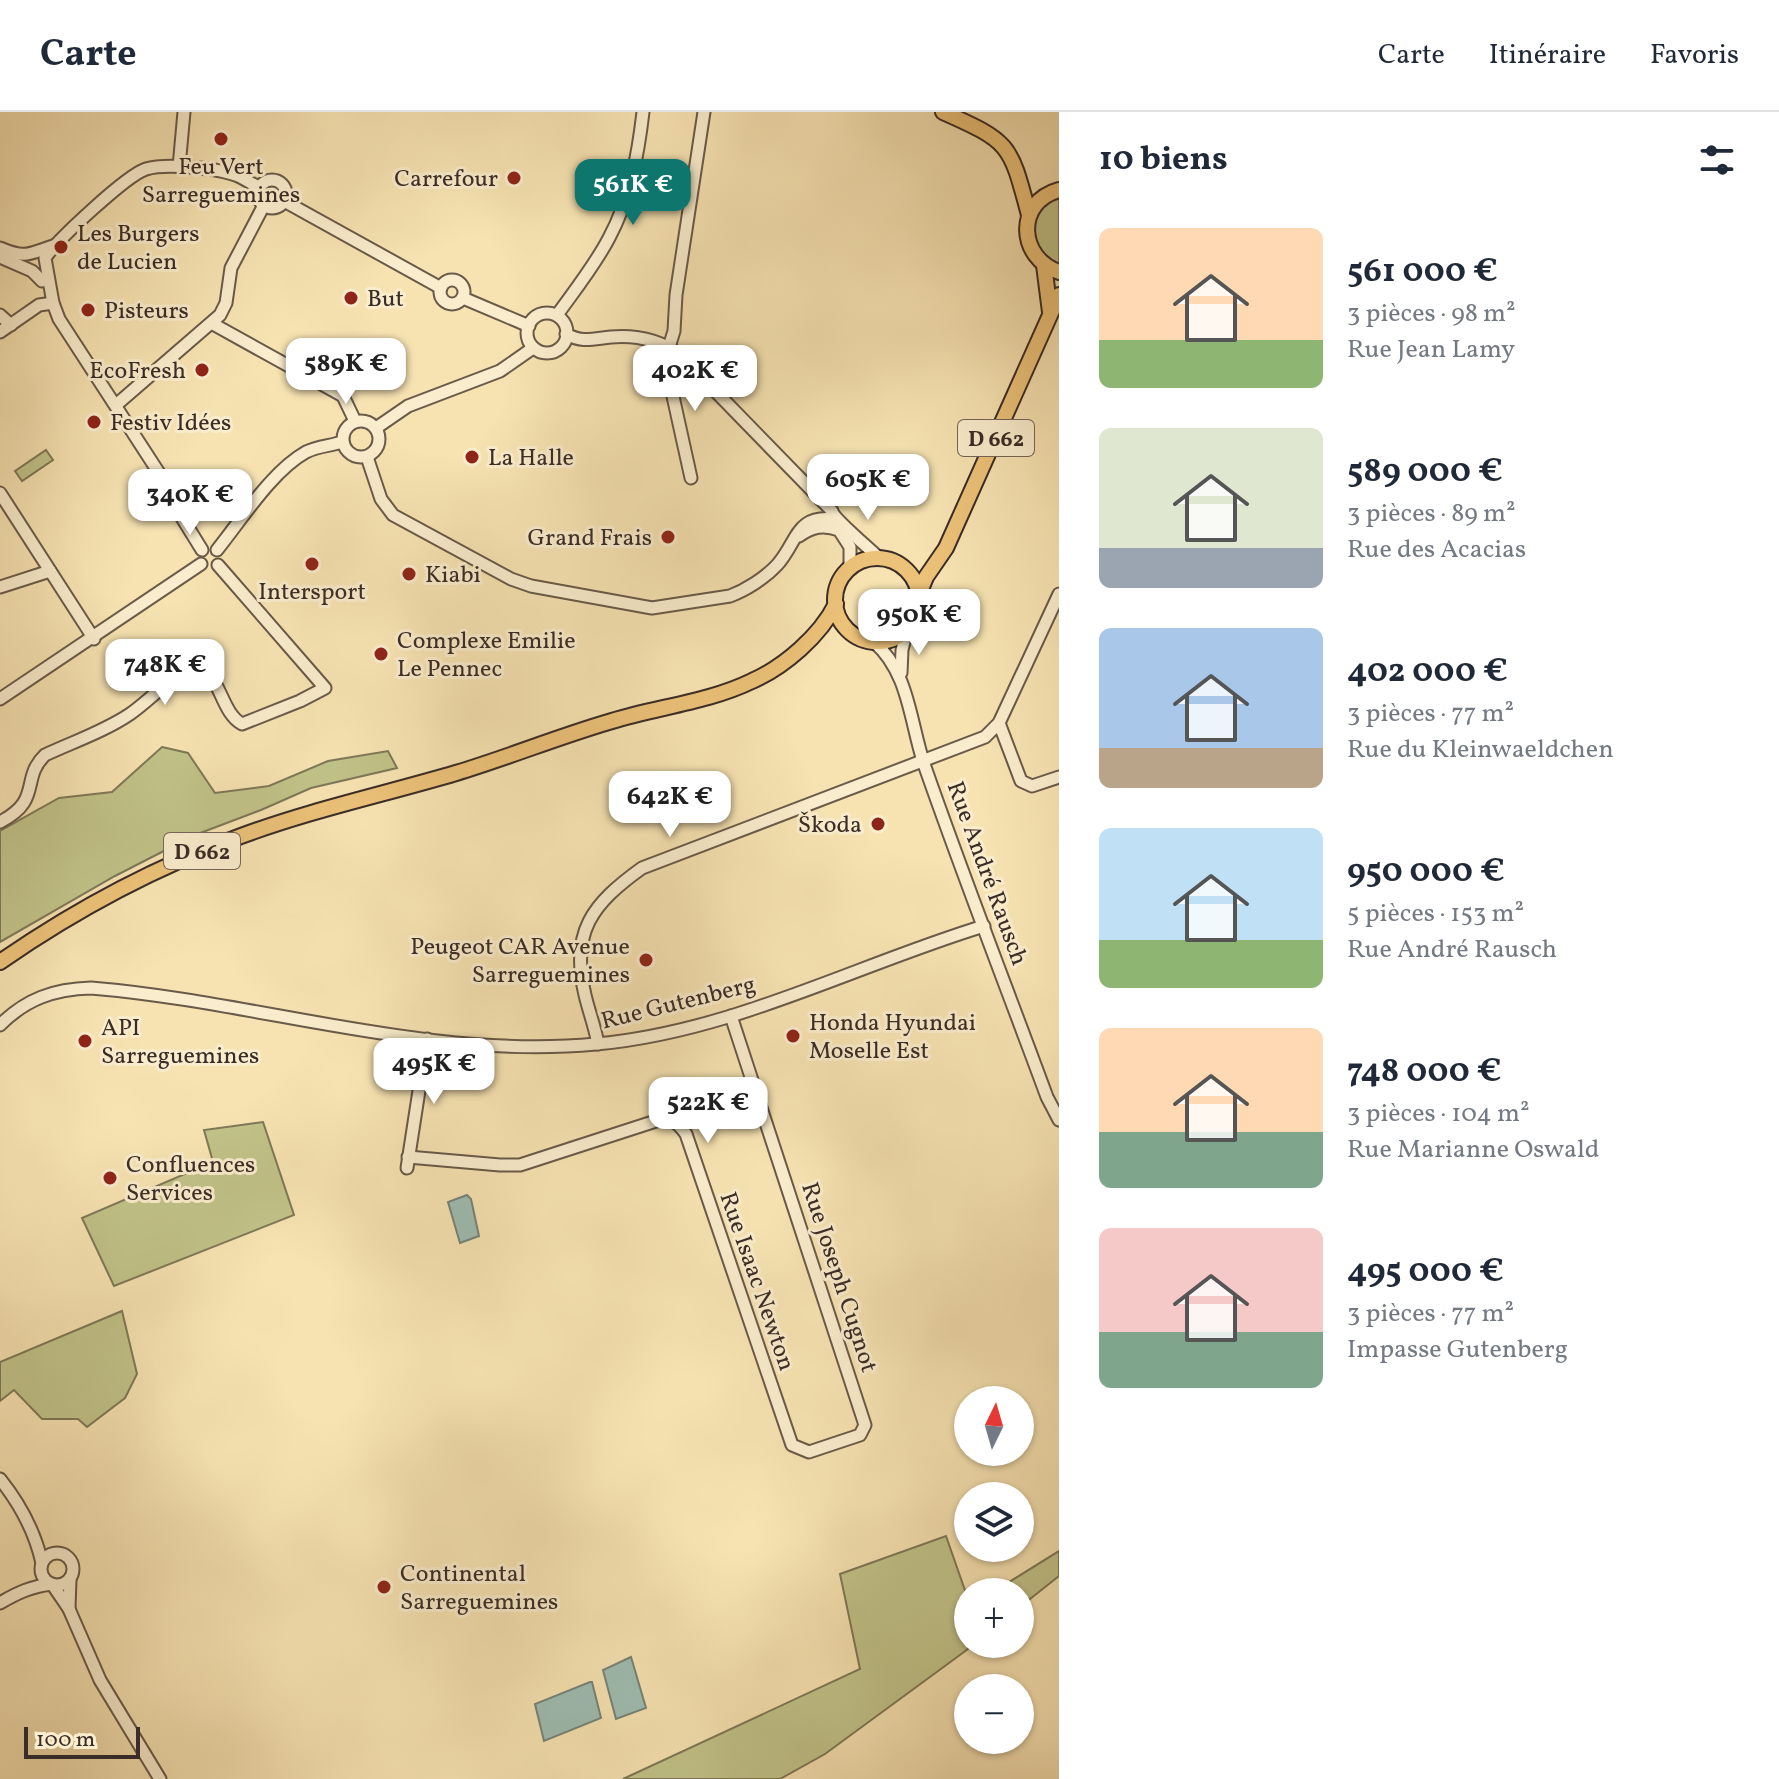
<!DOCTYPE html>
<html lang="fr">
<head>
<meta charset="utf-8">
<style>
	body { margin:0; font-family:Vollkorn,serif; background:#f6f6f7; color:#1f2937; height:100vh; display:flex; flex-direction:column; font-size:30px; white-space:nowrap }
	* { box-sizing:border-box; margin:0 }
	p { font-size:26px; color:#747a83 }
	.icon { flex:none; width:44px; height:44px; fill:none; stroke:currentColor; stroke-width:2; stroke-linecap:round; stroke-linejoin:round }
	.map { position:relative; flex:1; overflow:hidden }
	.side { display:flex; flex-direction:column; background:#fff; width:720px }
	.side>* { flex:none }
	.needle { width:52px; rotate:5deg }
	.fabs { position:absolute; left:954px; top:1274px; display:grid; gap:16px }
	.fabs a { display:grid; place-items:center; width:80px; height:80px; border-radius:50%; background:#fff; box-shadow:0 2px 6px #0004; font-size:40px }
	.scale { position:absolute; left:24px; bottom:20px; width:116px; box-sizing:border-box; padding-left:8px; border:4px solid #3a2c26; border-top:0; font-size:22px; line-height:28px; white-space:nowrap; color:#3a2c26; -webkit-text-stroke:6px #faedcd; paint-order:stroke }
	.price { position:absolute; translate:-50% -68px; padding:0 18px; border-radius:16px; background:#fff; color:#222; font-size:26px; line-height:52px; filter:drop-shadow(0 2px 4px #0008) }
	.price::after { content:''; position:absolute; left:50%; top:48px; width:24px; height:18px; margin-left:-12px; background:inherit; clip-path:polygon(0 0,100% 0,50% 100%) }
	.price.on { background:#0f766e; color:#fff }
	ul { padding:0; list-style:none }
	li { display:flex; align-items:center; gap:24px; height:200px; padding:0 40px }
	li span { display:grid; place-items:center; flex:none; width:224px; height:160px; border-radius:12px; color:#555 }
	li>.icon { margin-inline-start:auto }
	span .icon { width:96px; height:96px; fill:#fffc; stroke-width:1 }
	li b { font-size:34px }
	h2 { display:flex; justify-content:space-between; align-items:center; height:96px; padding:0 40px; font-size:34px }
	header { display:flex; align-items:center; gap:48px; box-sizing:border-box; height:112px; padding:0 40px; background:#fff; border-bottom:2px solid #e0e1e3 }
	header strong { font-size:38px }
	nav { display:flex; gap:44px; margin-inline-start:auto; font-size:28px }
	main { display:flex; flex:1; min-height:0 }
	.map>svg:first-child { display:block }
	.green { fill:#c1c389; stroke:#7e7858; stroke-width:2 }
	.water { fill:#9ebdb2; stroke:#76837a; stroke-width:2 }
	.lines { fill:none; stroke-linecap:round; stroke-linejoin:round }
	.minor-casing { stroke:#695a49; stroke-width:15 }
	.major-casing { stroke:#3a2c26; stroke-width:18 }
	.minor { stroke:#faedcd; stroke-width:11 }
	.major { stroke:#ecc279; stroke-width:14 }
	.poi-dot { fill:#8f2418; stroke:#faedcd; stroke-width:3 }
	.labels { text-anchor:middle; stroke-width:6; stroke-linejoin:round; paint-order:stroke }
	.shield { fill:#faedcd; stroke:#746658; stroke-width:2 }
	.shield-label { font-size:22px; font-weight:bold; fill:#3a2c26 }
	.poi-label { font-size:24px; fill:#3a2c26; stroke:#faedcd; text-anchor:start }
	.street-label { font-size:24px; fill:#3a2c26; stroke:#faedcd }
</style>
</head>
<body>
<header>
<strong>Carte</strong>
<nav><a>Carte</a><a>Itinéraire</a><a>Favoris</a></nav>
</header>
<main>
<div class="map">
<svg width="1059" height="1667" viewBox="0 0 1059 1667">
	<rect width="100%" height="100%" fill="#f7e3b2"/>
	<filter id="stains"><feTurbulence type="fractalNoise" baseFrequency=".0025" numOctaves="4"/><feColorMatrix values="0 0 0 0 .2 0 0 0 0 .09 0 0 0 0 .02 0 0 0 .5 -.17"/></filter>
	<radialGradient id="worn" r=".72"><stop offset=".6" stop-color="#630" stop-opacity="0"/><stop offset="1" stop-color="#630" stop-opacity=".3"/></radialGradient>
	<g class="green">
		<path d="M1059 83V153C1022 139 1027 99 1059 83Z"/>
		<polygon points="46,338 53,348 22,369 15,359"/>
		<polygon points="162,635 188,641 215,681 269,674 328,649 388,639 397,656 311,676 261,698 195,723 115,764 0,830 0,719 59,686 112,680"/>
		<polygon points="263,1010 294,1103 114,1174 82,1106 213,1050 204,1018"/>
		<polygon points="122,1199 137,1262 125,1286 87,1315 78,1307 42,1307 14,1278 0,1289 0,1250"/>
		<polygon points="946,1424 968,1487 968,1532 974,1532 964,1540 825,1642 780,1667 623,1667 860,1557 840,1462"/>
		<polygon points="1059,1439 1059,1464 1020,1495 1020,1480 993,1480"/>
	</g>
	<g class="water">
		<polygon points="467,1083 471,1087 479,1124 460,1131 448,1090"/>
		<polygon points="631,1545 646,1596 616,1607 603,1558"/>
		<polygon points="590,1570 592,1570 601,1606 544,1629 535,1592"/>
	</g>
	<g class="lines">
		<defs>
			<g id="minor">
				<polyline points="179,55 184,0"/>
				<circle cx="272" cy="82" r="14"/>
				<polyline points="284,89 441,176"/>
				<path d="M0 136C26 147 28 142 53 134"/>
				<polyline points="0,145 32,159 42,169"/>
				<circle cx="452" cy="180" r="12"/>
				<polyline points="463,186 529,214"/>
				<circle cx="547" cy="221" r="20"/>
				<polyline points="0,203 11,213"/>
				<path d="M557 203C575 178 595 153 609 126 630 87 638 43 643 0"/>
				<polyline points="213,212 343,284 355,309"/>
				<polyline points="0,220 39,193 53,191"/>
				<path d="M566 222C583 231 592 227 611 225 636 223 660 228 680 243L832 399C834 407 870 437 879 446"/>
				<polyline points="116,293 220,203 226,191 231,156 264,93"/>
				<circle cx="361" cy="327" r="18"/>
				<polyline points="376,316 408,294 500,259 533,236"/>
				<path d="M367 345 381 387 393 403 511 467 531 474 652 496 730 484C746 478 765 466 777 453 798 430 795 402 835 407"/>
				<polyline points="691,366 665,248 674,219 676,183 704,0"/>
				<polyline points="0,381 94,527"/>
				<path d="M799 424C812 415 823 412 839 418L850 435V456"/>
				<path d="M202 438 181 404 172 381 59 207 53 191 45 146C57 128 127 63 146 57 166 51 218 56 238 64 245 67 252 72 259 75"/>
				<path d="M217 438C242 407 272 359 306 340 318 334 330 334 342 330"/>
				<polyline points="0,475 50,459"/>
				<path d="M874 530C909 560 910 610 924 652 963 764 1006 874 1047 985L1059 1008"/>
				<polyline points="901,561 902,538 907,518"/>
				<polyline points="0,587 201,452"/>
				<polyline points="999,611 1021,669 1032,674 1059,665"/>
				<path d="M0 710C43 688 20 667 45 643 73 630 105 619 130 602 153 586 169 565 196 554 221 561 220 600 242 612L300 589 325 576 218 453"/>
				<path d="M0 913C26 887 54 877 91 876 260 890 426 948 596 932 732 920 856 853 984 814"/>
				<path d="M598 932C595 915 589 900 585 883 570 820 592 792 642 756L985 625 999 611 1059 482"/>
				<path d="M408 1045 500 1053H520L659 1008C673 1007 678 1011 686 1022L792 1333 809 1340 860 1323 865 1313 731 904"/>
				<polyline points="407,1056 427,927"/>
				<path d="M0 1367C20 1392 35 1420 42 1451"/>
				<circle cx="57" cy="1457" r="16"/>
				<path d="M0 1491C17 1481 32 1474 52 1472L69 1497 70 1467"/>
				<polyline points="69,1497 100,1568 160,1667"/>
			</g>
			<g id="major">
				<path d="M943 0C1011 30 1010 32 1029 103"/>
				<path d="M1059 78C1015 90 1018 146 1059 160"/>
				<polyline points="1044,153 1050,200"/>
				<circle cx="877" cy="488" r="42"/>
				<polyline points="919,482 926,465 946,436 1059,183"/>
				<path d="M0 850C75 798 155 755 241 724 311 698 385 682 456 661 509 645 560 624 612 609 657 595 709 590 752 569 784 555 820 524 836 492"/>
			</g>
		</defs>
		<use href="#minor" class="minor-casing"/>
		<use href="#major" class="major-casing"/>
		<use href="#minor" class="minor"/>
		<use href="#major" class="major"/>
	</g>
	<g class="poi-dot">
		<circle cx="221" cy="27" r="8"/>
		<circle cx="514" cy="66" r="8"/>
		<circle cx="61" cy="135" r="8"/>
		<circle cx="351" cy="186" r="8"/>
		<circle cx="88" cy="198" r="8"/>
		<circle cx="202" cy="258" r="8"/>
		<circle cx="94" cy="310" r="8"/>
		<circle cx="472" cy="345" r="8"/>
		<circle cx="668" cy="425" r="8"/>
		<circle cx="312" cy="452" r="8"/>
		<circle cx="409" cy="462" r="8"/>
		<circle cx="381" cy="542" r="8"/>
		<circle cx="878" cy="712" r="8"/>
		<circle cx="646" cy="848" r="8"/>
		<circle cx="793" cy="924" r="8"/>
		<circle cx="85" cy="929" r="8"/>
		<circle cx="110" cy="1066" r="8"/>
		<circle cx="384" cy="1475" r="8"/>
	</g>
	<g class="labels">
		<g class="shield">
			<rect x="958" y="308" width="76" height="36" rx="6"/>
			<rect x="164" y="721" width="76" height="36" rx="6"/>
		</g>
		<g class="shield-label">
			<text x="996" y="334">D 662</text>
			<text x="202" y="747">D 662</text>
		</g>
		<g class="poi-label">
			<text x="221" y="62" text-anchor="middle">Feu Vert<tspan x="221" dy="28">Sarreguemines</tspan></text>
			<text x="498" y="74" text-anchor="end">Carrefour</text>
			<text x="77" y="129">Les Burgers<tspan x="77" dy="28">de Lucien</tspan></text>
			<text x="367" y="194">But</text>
			<text x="104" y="206">Pisteurs</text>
			<text x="186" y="266" text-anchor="end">EcoFresh</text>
			<text x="110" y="318">Festiv Idées</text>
			<text x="488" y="353">La Halle</text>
			<text x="652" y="433" text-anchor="end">Grand Frais</text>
			<text x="425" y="470">Kiabi</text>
			<text x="312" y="487" text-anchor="middle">Intersport</text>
			<text x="397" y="536">Complexe Emilie<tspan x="397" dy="28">Le Pennec</tspan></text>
			<text x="862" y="720" text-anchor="end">Škoda</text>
			<text x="630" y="842" text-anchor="end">Peugeot CAR Avenue<tspan x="630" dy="28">Sarreguemines</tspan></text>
			<text x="809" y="918">Honda Hyundai<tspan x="809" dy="28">Moselle Est</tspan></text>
			<text x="101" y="923">API<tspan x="101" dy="28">Sarreguemines</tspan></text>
			<text x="126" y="1060">Confluences<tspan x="126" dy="28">Services</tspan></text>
			<text x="400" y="1469">Continental<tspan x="400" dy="28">Sarreguemines</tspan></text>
		</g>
		<g class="street-label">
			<text transform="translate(988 761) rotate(70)" y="8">Rue André Rausch</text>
			<text transform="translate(678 890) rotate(-14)" y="8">Rue Gutenberg</text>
			<text transform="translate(840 1165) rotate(72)" y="8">Rue Joseph Cugnot</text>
			<text transform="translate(758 1169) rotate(71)" y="8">Rue Isaac Newton</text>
		</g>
	</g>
	<rect width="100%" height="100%" filter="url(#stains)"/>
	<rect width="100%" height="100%" fill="url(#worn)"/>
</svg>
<div class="fabs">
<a><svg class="needle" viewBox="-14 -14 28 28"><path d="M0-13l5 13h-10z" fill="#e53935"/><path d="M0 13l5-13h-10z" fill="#747a83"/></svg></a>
<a><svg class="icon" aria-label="layers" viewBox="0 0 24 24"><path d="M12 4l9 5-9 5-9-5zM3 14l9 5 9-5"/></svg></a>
<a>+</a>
<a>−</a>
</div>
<div class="scale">100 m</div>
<b class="price on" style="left:633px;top:115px">561K €</b>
<b class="price" style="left:346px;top:294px">589K €</b>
<b class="price" style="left:695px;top:301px">402K €</b>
<b class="price" style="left:868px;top:410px">605K €</b>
<b class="price" style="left:190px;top:425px">340K €</b>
<b class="price" style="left:919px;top:545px">950K €</b>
<b class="price" style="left:165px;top:595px">748K €</b>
<b class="price" style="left:670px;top:727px">642K €</b>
<b class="price" style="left:434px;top:994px">495K €</b>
<b class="price" style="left:708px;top:1033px">522K €</b>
</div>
<section class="side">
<h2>10 biens<svg class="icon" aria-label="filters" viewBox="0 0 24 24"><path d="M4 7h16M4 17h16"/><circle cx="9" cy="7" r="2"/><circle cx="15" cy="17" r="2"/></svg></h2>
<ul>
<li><span style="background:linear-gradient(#ffd9b3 70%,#8fb573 0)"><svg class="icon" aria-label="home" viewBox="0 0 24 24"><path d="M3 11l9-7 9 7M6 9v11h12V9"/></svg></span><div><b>561 000 €</b><p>3 pièces · 98 m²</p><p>Rue Jean Lamy</p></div></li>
<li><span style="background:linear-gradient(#dfe7d0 75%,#9aa5b1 0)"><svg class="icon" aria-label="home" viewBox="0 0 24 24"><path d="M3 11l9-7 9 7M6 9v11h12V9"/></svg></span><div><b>589 000 €</b><p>3 pièces · 89 m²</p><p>Rue des Acacias</p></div></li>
<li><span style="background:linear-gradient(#a9c7e8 75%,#b9a48a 0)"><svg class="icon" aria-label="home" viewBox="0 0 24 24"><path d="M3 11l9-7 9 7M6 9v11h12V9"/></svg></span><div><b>402 000 €</b><p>3 pièces · 77 m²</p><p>Rue du Kleinwaeldchen</p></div></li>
<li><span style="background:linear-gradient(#bfe0f5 70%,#8fb573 0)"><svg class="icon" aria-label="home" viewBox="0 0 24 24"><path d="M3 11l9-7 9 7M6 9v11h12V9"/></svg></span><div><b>950 000 €</b><p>5 pièces · 153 m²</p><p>Rue André Rausch</p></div></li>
<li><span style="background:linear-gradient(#ffd9b3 65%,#7fa58c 0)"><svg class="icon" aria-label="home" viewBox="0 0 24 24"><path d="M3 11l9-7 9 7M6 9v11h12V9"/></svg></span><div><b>748 000 €</b><p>3 pièces · 104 m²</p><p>Rue Marianne Oswald</p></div></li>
<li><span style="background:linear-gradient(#f6c9c9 65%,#7fa58c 0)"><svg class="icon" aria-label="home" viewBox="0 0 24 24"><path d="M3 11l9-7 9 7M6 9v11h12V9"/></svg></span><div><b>495 000 €</b><p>3 pièces · 77 m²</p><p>Impasse Gutenberg</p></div></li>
</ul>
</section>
</main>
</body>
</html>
